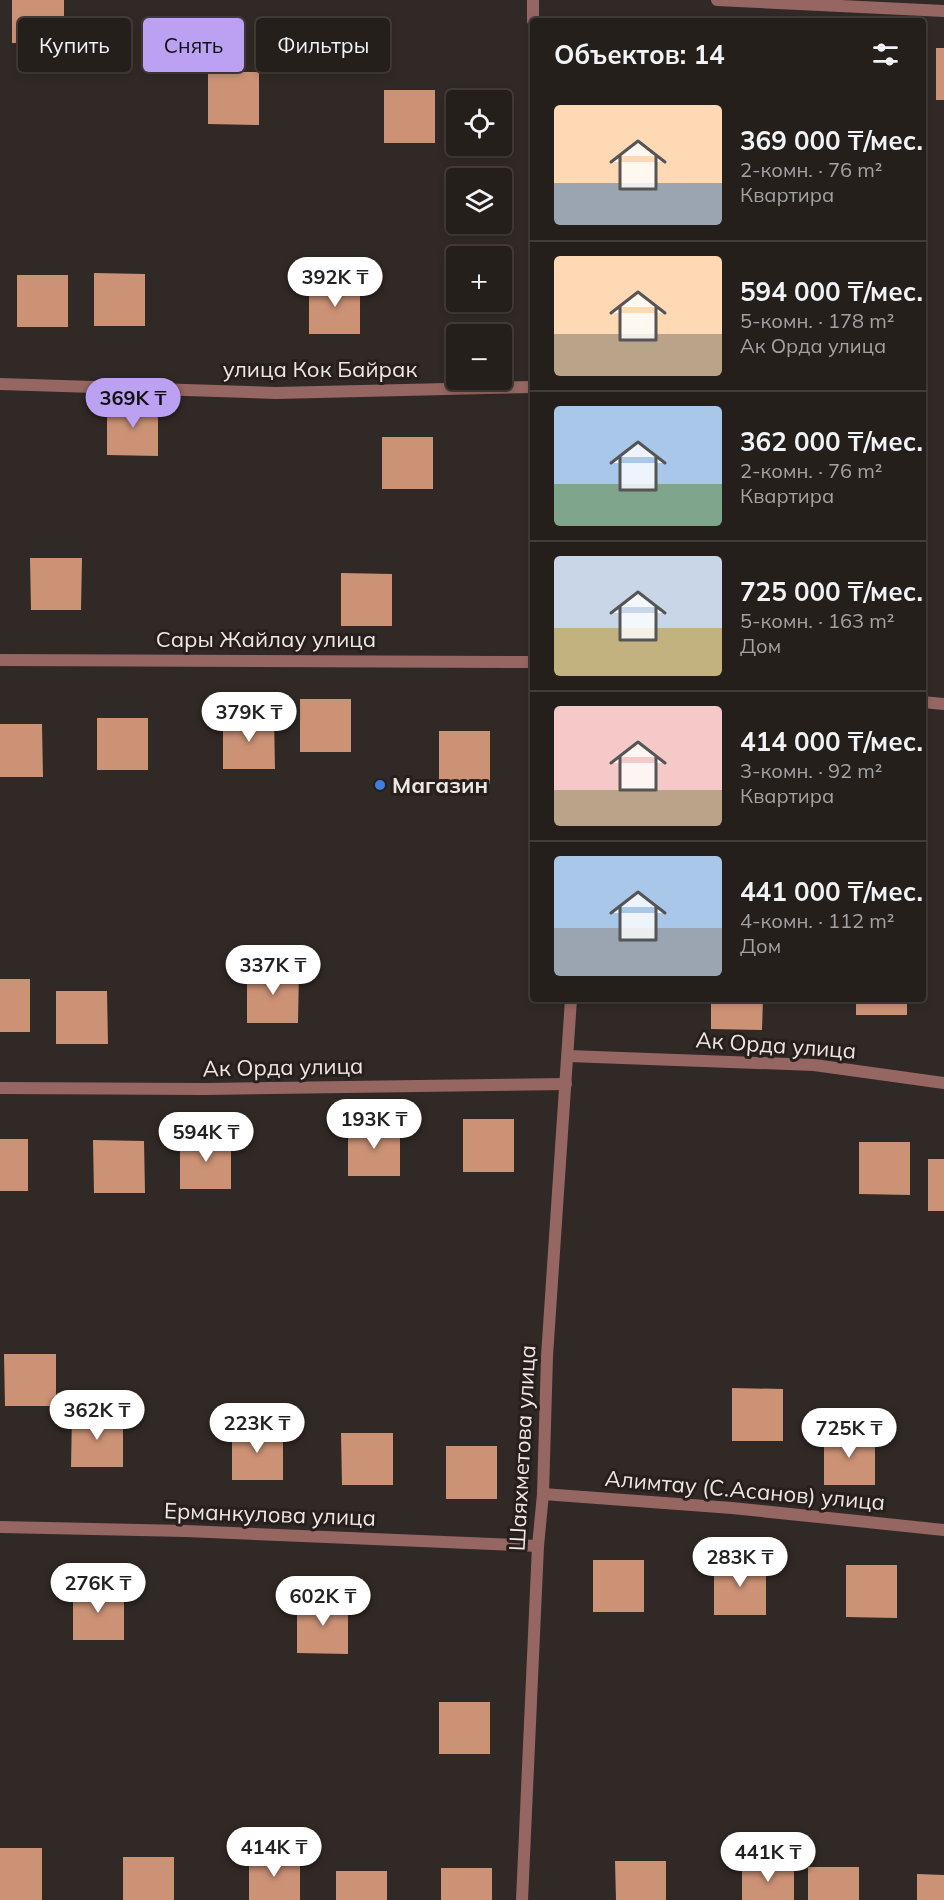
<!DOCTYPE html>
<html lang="ru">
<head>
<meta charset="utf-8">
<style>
	body { margin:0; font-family:Mulish,sans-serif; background:#312c29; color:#f1f3f6; height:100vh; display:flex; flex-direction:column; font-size:22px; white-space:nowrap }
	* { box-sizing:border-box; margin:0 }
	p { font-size:20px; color:#a3a2a3 }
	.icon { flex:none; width:33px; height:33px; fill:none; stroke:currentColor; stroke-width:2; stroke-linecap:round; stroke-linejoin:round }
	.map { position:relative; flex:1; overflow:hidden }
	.panel { position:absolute; left:530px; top:18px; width:396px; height:984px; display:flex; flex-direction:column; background:#251f1c; border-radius:6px; box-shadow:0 3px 9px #0003,0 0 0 2px #423d3b }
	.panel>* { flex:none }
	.banner { position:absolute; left:18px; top:18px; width:422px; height:54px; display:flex; gap:12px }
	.tools { position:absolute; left:446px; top:90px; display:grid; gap:12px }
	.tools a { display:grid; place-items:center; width:66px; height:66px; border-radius:6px; background:#251f1c; box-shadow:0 3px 9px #0003,0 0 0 2px #423d3b; font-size:30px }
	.price { position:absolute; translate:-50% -51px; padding:0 14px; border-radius:21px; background:#fff; color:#222; font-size:20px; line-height:39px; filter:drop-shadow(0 2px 3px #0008) }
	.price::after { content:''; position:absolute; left:50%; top:36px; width:18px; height:14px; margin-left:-9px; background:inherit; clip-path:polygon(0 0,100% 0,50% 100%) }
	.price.current { background:#bca0f2; color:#111 }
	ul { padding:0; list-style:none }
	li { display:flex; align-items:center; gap:18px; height:150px; padding:0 24px }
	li+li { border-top:2px solid #423d3b }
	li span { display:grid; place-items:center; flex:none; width:168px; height:120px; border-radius:6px; color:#555 }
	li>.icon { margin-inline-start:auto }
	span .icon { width:72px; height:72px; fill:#fffc; stroke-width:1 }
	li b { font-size:26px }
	h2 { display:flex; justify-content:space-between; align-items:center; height:72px; padding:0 24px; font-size:26px }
	.tag { padding:0 21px; border-radius:6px; background:#251f1c; box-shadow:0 3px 9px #0003,0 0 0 2px #423d3b; font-size:21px; line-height:54px }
	.tag.current { background:#bca0f2; color:#111 }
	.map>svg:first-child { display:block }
	.building { fill:#cc9276 }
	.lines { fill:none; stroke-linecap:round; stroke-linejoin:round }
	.minor { stroke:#966662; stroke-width:12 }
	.shop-dot { fill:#3f7fe0; stroke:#271f1b; stroke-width:2 }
	.labels { text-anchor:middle; stroke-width:6; stroke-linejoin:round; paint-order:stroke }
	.street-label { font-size:22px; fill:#ede7e4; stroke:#271f1b }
	.poi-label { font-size:22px; font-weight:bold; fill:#ede7e4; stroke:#271f1b; text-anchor:start }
</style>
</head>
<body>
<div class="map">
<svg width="944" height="1900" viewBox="0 0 944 1900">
	<rect width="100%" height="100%" fill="#312925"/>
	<g class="building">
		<rect x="12" y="0" width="52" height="43"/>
		<rect x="936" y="48" width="8" height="52"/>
		<polygon points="208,72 259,72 259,125 208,124"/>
		<rect x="384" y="90" width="51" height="53"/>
		<polygon points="94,273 145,274 145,326 94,326"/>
		<rect x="17" y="275" width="51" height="52"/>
		<rect x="309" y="281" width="51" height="53"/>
		<polygon points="107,403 158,403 158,456 107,455"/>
		<rect x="382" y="437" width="51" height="52"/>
		<polygon points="30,558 82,558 81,610 31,610"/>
		<polygon points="341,573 392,574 392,626 341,626"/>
		<rect x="300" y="699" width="51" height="53"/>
		<polygon points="223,717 274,717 275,769 223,769"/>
		<rect x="97" y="718" width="51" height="52"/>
		<polygon points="0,724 42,724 43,777 0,777"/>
		<rect x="439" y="731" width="51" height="53"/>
		<polygon points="247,970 299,970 298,1023 247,1023"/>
		<rect x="0" y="979" width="30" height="53"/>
		<polygon points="56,991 107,991 108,1044 56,1044"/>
		<polygon points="711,999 763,999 762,1030 711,1029"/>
		<rect x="856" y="999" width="51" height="16"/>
		<rect x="463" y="1119" width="51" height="53"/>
		<rect x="348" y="1123" width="52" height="53"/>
		<rect x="180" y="1136" width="51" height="53"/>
		<rect x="0" y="1139" width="28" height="52"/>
		<polygon points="93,1140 144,1141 145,1193 94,1193"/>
		<polygon points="859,1142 910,1142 910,1195 859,1194"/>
		<rect x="928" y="1159" width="16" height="52"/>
		<polygon points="4,1354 56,1354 56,1406 5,1406"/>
		<polygon points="732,1388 783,1389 783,1441 732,1441"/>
		<polygon points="72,1414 123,1414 123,1467 71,1467"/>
		<polygon points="232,1427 283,1428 283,1480 232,1480"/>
		<polygon points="824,1432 875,1433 875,1485 824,1485"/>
		<polygon points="341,1433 393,1433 393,1485 342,1485"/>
		<rect x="446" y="1446" width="51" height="53"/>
		<rect x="593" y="1560" width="51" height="52"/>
		<rect x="714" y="1562" width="52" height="53"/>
		<polygon points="846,1565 897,1565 897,1618 846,1617"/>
		<rect x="73" y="1588" width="51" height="52"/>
		<polygon points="297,1601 348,1601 348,1654 297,1653"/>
		<rect x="439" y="1702" width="51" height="52"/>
		<rect x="0" y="1848" width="42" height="52"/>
		<rect x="249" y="1856" width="51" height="44"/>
		<rect x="123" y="1857" width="51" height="43"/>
		<polygon points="615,1861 666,1861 666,1900 616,1900"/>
		<rect x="742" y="1865" width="52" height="35"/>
		<rect x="808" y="1867" width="51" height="33"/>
		<rect x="441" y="1868" width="51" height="32"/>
		<rect x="336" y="1871" width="51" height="29"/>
		<polygon points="917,1874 944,1875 944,1900 917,1900"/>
	</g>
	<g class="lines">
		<g class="minor">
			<polyline points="533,0 533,21"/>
			<polyline points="717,0 944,11"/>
			<polyline points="0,384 276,393 532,387"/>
			<polyline points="0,660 532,662"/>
			<polyline points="922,702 944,704"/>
			<polyline points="568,1056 814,1065 944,1083"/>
			<polyline points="0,1088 205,1089 566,1084"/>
			<polyline points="543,1494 732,1508 944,1530"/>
			<polyline points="0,1527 186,1531 538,1546"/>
			<polyline points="522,1900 538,1546 543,1494 547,1356 571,999"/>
		</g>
	</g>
	<circle class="shop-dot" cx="380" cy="785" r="6"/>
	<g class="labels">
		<g class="street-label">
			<text x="320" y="377">улица Кок Байрак</text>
			<text x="266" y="647">Сары Жайлау улица</text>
			<text transform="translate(776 1045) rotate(4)" y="8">Ак Орда улица</text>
			<text transform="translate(283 1067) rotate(-1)" y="8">Ак Орда улица</text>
			<text transform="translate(522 1448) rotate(-87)" y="8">Шаяхметова улица</text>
			<text transform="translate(745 1490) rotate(5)" y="8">Алимтау (С.Асанов) улица</text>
			<text transform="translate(270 1514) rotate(2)" y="8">Ерманкулова улица</text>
		</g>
		<g class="poi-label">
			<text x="392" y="793">Магазин</text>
		</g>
	</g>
</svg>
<div class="tools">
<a><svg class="icon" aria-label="locate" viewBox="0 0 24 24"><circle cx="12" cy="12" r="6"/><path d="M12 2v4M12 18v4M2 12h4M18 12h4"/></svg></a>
<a><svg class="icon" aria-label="layers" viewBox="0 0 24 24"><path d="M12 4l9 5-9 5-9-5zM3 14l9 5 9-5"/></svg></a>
<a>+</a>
<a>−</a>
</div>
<b class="price" style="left:335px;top:308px">392K ₸</b>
<b class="price current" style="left:133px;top:429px">369K ₸</b>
<b class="price" style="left:249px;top:743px">379K ₸</b>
<b class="price" style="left:273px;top:996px">337K ₸</b>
<b class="price" style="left:374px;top:1150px">193K ₸</b>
<b class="price" style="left:206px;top:1163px">594K ₸</b>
<b class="price" style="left:97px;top:1441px">362K ₸</b>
<b class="price" style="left:257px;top:1454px">223K ₸</b>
<b class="price" style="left:849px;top:1459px">725K ₸</b>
<b class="price" style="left:740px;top:1588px">283K ₸</b>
<b class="price" style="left:98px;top:1614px">276K ₸</b>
<b class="price" style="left:323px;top:1627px">602K ₸</b>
<b class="price" style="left:274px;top:1878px">414K ₸</b>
<b class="price" style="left:768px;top:1883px">441K ₸</b>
<div class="banner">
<a class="tag">Купить</a>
<a class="tag current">Снять</a>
<a class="tag">Фильтры</a>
</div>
<section class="panel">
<h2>Объектов: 14<svg class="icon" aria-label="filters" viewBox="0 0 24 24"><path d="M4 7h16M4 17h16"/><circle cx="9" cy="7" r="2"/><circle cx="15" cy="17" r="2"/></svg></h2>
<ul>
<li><span style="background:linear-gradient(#ffd9b3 65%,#9aa5b1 0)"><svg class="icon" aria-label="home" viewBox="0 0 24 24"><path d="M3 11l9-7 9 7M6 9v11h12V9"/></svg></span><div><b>369 000 ₸/мес.</b><p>2-комн. · 76 m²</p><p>Квартира</p></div></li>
<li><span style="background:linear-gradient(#ffd9b3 65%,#b9a48a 0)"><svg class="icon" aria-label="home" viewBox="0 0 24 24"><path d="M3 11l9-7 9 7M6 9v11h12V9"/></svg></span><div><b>594 000 ₸/мес.</b><p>5-комн. · 178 m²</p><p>Ак Орда улица</p></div></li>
<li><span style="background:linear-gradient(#a9c7e8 65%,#7fa58c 0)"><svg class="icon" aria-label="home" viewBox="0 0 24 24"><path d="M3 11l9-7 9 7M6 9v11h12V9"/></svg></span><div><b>362 000 ₸/мес.</b><p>2-комн. · 76 m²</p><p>Квартира</p></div></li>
<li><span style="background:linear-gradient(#c9d6e8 60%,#c2b280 0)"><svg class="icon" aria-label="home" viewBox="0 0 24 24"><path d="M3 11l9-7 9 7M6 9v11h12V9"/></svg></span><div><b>725 000 ₸/мес.</b><p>5-комн. · 163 m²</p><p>Дом</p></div></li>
<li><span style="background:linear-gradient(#f6c9c9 70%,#b9a48a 0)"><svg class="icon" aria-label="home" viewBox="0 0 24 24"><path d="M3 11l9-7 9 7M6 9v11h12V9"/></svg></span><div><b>414 000 ₸/мес.</b><p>3-комн. · 92 m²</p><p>Квартира</p></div></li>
<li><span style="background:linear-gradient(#a9c7e8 60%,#9aa5b1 0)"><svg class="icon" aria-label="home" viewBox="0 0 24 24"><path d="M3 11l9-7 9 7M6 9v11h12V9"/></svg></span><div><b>441 000 ₸/мес.</b><p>4-комн. · 112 m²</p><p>Дом</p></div></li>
</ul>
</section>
</div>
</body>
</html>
